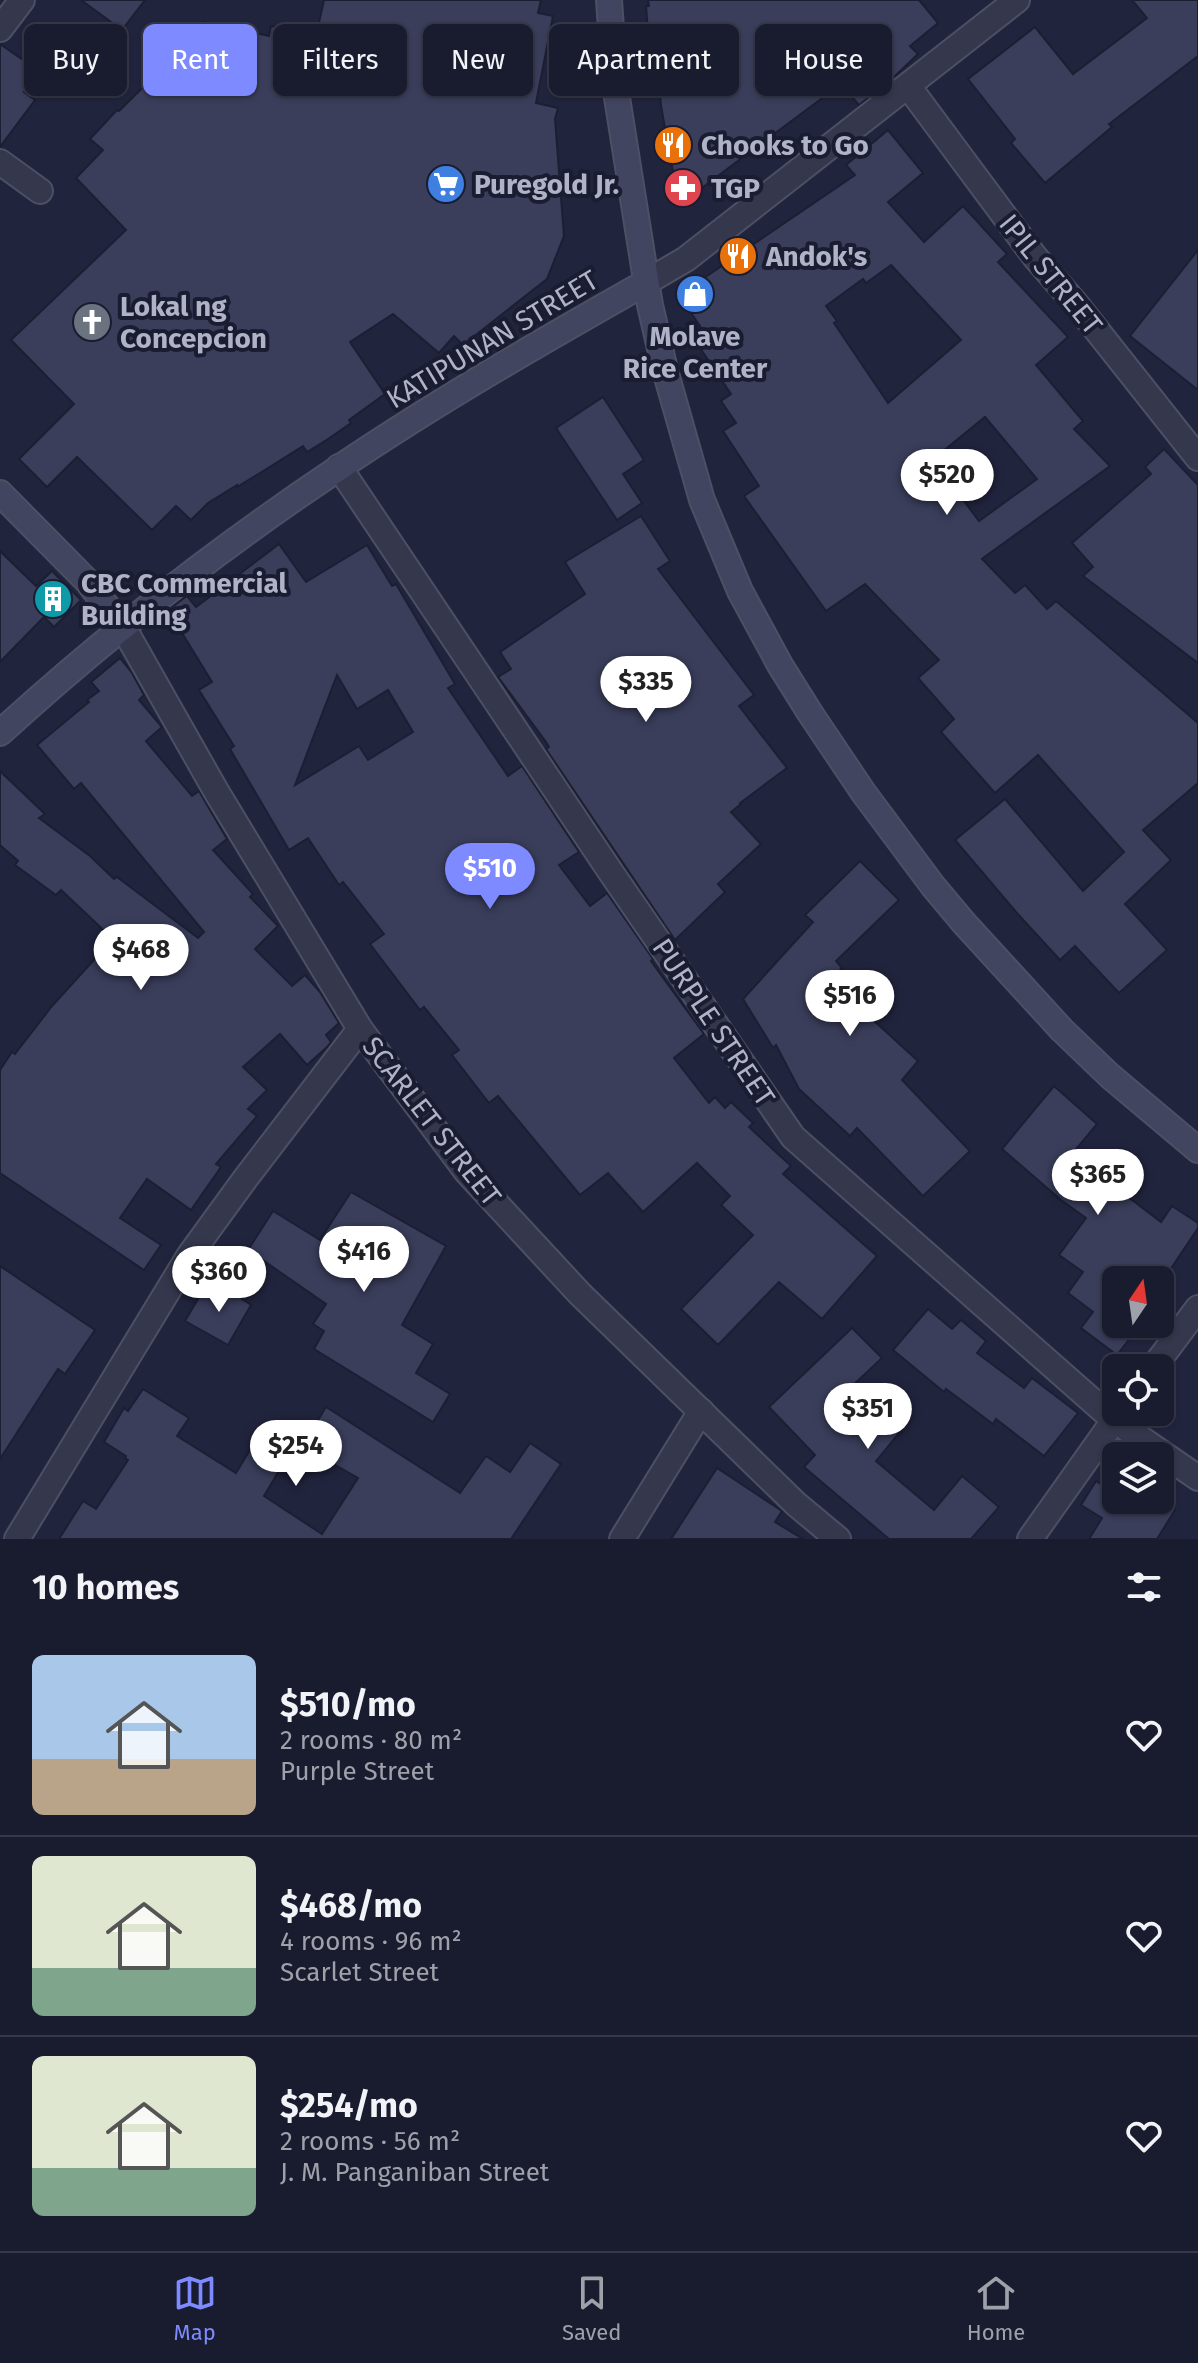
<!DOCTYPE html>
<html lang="en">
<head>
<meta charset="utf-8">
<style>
	body { margin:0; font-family:"Fira Sans",sans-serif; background:#26283a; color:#f1f3f6; height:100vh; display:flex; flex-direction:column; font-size:30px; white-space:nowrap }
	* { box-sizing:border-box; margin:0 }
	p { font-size:26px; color:#9fa1aa }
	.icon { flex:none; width:44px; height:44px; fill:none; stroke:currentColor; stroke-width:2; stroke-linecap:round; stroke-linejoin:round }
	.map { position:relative; height:1539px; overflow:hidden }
	.sheet { display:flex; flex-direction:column; background:#191b2e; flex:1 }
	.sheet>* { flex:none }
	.top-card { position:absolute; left:24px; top:24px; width:1150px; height:72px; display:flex; gap:16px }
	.needle { width:52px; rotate:13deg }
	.tools { position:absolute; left:1102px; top:1266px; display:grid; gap:16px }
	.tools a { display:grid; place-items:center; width:72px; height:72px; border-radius:12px; background:#191b2e; box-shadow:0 2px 6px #0004,0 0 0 2px #37394a; font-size:40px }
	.price { position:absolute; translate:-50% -68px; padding:0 18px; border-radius:28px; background:#fff; color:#222; font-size:26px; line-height:52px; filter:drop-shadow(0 2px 4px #0008) }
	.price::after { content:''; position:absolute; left:50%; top:48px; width:24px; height:18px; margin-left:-12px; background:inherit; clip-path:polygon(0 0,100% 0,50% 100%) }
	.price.on { background:#7e8aff; color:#fff }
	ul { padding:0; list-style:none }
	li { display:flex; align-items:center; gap:24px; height:200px; padding:0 32px }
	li+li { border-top:2px solid #37394a }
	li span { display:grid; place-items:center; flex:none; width:224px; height:160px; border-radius:12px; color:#555 }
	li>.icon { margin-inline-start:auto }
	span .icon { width:96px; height:96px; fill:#fffc; stroke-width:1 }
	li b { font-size:34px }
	h2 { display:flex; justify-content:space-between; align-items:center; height:96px; padding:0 32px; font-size:34px }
	.tag { padding:0 28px; border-radius:12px; background:#191b2e; box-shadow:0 2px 6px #0004,0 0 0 2px #37394a; font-size:28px; line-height:72px }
	.tag.on { background:#7e8aff; color:#fff }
	.dock { display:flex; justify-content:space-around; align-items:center; height:112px; border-top:2px solid #37394a; background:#191b2e; font-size:22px; color:#9fa1aa }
	.dock a { display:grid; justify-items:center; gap:4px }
	.dock .on { color:#7e8aff }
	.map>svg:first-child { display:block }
	.building { fill:#3a3e5b; stroke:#1c1f33; stroke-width:2; fill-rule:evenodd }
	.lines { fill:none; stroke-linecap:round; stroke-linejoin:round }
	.street-casing { stroke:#4d4f64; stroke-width:28 }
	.secondary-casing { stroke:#4d4f64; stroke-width:28 }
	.street { stroke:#35384d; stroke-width:24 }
	.secondary { stroke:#424560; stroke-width:24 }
	.labels { text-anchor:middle; stroke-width:8; stroke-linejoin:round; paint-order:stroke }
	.poi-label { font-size:28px; font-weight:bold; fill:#b0b2c8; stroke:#1a1d31; text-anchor:start }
	.street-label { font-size:28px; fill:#b0b2c8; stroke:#1a1d31 }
</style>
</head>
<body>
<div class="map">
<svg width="1198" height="1539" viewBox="0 0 1198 1539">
	<rect width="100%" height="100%" fill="#21243d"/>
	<g class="building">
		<polygon points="81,0 145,0 122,30"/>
		<polygon points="324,0 541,0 538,13 553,16 536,103 558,108 555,119 564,236 547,279 463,345 454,336 439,353 393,314 350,342 385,394 349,420 351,423 328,439 307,452 303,446 260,473 237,487 237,485 208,503 191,520 176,506 152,530 77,457 47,487 19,459 74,404 11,340 126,230 76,178 103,150 90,139 117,110 119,111 201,30 203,22 269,36 271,26 316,36"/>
		<polygon points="648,0 919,0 938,23 910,46 918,54 894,77 859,105 841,84 679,205 661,106 657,57 653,58 651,32 648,32 646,6 649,6"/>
		<polygon points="1132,0 1198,0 1198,56 1109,124 1112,127 1045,183 1011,143 1015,139 968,79 1035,27 1073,74 1147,18"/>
		<polygon points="0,44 39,71 24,92 35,100 0,147"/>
		<path d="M888 130 923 173 888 202 924 242 963 206 1007 254 998 262 1068 337 1036 365 1083 421 1074 429 1110 466 982 559 1015 593 1025 585 1047 609 1056 601 1198 723V783L1143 830 1171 860 1125 904 1167 950 1119 993 1075 946 1060 960 1016 912 955 840 1005 799 1083 891 1124 852 1038 755 995 793 941 732 954 719 918 678 939 660 865 584 826 611 744 496 759 486 723 431 736 423 721 401 731 394 694 339 704 332 679 295 855 175 846 165ZM891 265 961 340 888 403 834 323 837 321 826 306 863 279 866 283ZM985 417 1037 479 979 521 949 481 952 479 936 457Z"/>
		<polygon points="1198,250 1198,390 1130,336"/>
		<polygon points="603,397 644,460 623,474 642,503 617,520 556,428"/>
		<polygon points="1164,449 1198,485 1198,663 1083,576 1093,567 1072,543 1151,474 1145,467"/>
		<polygon points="641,516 670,561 658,569 754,695 739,706 787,768 740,803 741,804 731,812 761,844 718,884 725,892 675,940 546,749 549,747 546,742 498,677 511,669 500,652 585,594 565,562"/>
		<path d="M279 544 306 582 367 545 392 586 396 584 455 684 448 688 508 776 522 766 579 852 559 865 590 906 607 893 653 959 651 961 704 1034 674 1058 709 1103 715 1097 725 1108 731 1102 753 1123 749 1127 791 1166 783 1174 877 1256 822 1319 779 1282 718 1345 681 1309 753 1235 721 1205 730 1196 697 1163 643 1212 608 1173 580 1195 498 1096 489 1103 452 1055 459 1050 424 1007 420 1010 370 944 384 934 343 882 339 885 308 838 289 850 230 749 234 746 199 690 212 682 168 610 187 596 196 607ZM337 675 357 709 388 690 413 732 368 760 359 746 295 785Z"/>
		<polygon points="0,551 36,586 52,571 81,600 54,627 44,617 0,662"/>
		<polygon points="120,658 132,673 144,695 139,700 162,727 146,741 192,796 199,791 227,839 213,850 253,894 250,897 278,926 255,949 292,986 305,975 320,992 339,1023 326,1035 331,1042 327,1047 307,1065 280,1034 243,1067 267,1090 248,1109 257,1116 216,1164 221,1167 191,1210 147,1179 120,1218 161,1245 144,1270 0,1173 0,1070 12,1052 15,1054 52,1006 113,939 61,890 56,895 15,865 18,861 0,845 0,771 45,814 39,818 90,856 114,879 117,877 198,938 204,932 81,783 74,789 37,745 89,702 87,700 99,691 91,682"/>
		<polygon points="860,861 899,900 836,961 842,968 834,977 872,1019 918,1061 902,1080 970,1151 923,1196 857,1128 850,1136 799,1089 776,1045 773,1048 743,999 813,922 805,915"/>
		<polygon points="1054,1086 1097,1124 1072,1154 1161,1222 1172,1206 1198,1223 1198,1228 1162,1282 1169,1287 1160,1299 1160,1280 1116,1280 1116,1324 1141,1324 1117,1355 1081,1328 1093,1312 1068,1293 1083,1272 1059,1255 1086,1218 1061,1200 1002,1149"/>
		<polygon points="351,1192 446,1246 402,1325 433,1344 416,1373 450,1394 433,1422 314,1349 324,1331 313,1324 326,1304 248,1250 273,1211 320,1240"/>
		<polygon points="0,1266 95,1330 65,1374 58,1369 0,1459"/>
		<polygon points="223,1286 251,1305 228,1345 185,1321 205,1287 218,1295"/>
		<polygon points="928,1309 952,1329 961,1320 986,1341 977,1353 1024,1388 1032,1378 1078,1413 1044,1456 996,1419 993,1424 946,1389 944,1392 893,1350"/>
		<polygon points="852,1328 882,1358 849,1389 900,1432 876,1461 934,1510 962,1476 999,1507 971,1539 889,1539 804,1467 815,1455 769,1407"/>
		<polygon points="143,1389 189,1418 177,1436 236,1473 264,1426 295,1444 264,1496 322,1534 358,1478 302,1446 326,1407 460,1493 486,1456 510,1472 530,1443 561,1464 511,1539 59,1539 83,1501 96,1509 128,1460 125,1458 126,1456 104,1442 124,1408 128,1411"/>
		<polygon points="717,1468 779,1509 782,1511 775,1522 803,1539 671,1539"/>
		<polygon points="1096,1481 1116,1494 1116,1500 1159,1500 1175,1510 1157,1539 1089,1539 1102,1518 1081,1505"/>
	</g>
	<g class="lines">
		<defs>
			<g id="street">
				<polyline points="0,29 22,0"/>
				<polyline points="908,86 1035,257 1076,304 1198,458"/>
				<polyline points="0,162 40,191"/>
				<polyline points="645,283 686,259 1017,0"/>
				<polyline points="339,467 612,874 793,1137 1114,1420 1198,1478"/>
				<polyline points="123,627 216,791 360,1029 466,1171 580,1294 796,1504 838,1539"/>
				<polyline points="1153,1368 1198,1308"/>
				<polyline points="17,1539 189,1256 245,1179 360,1029"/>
				<polyline points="622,1539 701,1411"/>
				<polyline points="1030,1539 1120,1412"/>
			</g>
			<g id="secondary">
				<polyline points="609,0 615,85 650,305 665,370 702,500 740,591 780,665 810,713 863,792 933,886 964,923 1062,1030 1110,1076 1198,1150"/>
				<polyline points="0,493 88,582 123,627"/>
				<path d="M0 733C106 636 219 548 339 468 438 401 541 342 645 283"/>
			</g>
		</defs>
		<use href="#street" class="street-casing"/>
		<use href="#secondary" class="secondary-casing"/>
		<use href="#street" class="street"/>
		<use href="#secondary" class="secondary"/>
	</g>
	<defs>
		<symbol id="restaurant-disc" viewBox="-11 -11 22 22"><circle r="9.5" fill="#e8710a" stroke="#1a1d31"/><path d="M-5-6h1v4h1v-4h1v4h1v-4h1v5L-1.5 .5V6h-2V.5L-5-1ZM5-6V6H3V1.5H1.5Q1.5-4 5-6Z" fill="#fff"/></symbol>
		<symbol id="supermarket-disc" viewBox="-11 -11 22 22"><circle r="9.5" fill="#3f7fe0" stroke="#1a1d31"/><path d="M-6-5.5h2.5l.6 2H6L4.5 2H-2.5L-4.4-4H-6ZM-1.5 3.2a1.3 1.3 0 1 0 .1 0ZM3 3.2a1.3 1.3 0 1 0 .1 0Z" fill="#fff"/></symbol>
		<symbol id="pharmacy-disc" viewBox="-11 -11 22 22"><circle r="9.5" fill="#e0444e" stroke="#1a1d31"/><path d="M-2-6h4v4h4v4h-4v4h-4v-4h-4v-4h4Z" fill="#fff"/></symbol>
		<symbol id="shop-disc" viewBox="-11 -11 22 22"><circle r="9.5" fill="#3f7fe0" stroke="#1a1d31"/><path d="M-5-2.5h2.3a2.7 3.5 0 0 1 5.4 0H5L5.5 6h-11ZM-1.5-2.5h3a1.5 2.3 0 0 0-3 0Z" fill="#fff"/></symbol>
		<symbol id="church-disc" viewBox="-11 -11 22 22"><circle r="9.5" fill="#6b7280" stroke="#1a1d31"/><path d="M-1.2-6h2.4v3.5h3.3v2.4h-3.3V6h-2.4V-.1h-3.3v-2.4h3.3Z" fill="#fff"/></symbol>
		<symbol id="building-disc" viewBox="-11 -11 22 22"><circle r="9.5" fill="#0f9aa8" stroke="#1a1d31"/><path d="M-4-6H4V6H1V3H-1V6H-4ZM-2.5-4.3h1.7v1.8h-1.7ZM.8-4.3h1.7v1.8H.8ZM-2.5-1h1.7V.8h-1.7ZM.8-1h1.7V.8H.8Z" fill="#fff"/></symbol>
	</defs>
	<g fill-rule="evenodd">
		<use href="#restaurant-disc" x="651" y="123" width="44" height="44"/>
		<use href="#supermarket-disc" x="424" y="162" width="44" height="44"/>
		<use href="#pharmacy-disc" x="661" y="166" width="44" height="44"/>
		<use href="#restaurant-disc" x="716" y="234" width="44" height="44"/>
		<use href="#shop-disc" x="673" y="272" width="44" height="44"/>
		<use href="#church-disc" x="70" y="300" width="44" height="44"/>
		<use href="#building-disc" x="31" y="577" width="44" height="44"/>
	</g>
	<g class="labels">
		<g class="poi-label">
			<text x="701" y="155">Chooks to Go</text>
			<text x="474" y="194">Puregold Jr.</text>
			<text x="711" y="198">TGP</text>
			<text x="766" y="266">Andok's</text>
			<text x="120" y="316">Lokal ng<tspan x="120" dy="32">Concepcion</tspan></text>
			<text x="695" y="346" text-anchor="middle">Molave<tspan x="695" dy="32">Rice Center</tspan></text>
			<text x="81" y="593">CBC Commercial<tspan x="81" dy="32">Building</tspan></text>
		</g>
		<g class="street-label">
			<text transform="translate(1051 274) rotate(51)" y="10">IPIL STREET</text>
			<text transform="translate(492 339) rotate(-31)" y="10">KATIPUNAN STREET</text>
			<text transform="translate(714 1022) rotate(56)" y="10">PURPLE STREET</text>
			<text transform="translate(432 1121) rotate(52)" y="10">SCARLET STREET</text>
		</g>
	</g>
</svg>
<div class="tools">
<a><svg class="needle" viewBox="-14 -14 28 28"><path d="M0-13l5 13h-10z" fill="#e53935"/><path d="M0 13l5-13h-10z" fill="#9fa1aa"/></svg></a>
<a><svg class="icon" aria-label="locate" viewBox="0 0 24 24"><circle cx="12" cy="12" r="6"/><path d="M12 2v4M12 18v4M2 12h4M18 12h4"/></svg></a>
<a><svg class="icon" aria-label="layers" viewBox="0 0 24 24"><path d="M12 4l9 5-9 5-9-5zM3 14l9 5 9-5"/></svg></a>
</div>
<b class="price" style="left:947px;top:517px">$520</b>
<b class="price" style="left:646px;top:724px">$335</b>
<b class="price on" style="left:490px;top:911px">$510</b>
<b class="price" style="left:141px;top:992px">$468</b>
<b class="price" style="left:850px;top:1038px">$516</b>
<b class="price" style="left:1098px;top:1217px">$365</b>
<b class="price" style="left:364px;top:1294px">$416</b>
<b class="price" style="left:219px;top:1314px">$360</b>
<b class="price" style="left:868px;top:1451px">$351</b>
<b class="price" style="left:296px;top:1488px">$254</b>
<div class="top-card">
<a class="tag">Buy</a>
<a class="tag on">Rent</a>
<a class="tag">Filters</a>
<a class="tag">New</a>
<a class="tag">Apartment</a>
<a class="tag">House</a>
</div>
</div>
<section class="sheet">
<h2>10 homes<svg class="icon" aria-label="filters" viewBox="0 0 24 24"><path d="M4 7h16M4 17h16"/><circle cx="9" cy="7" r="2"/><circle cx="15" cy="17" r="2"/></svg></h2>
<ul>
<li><span style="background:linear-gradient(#a9c7e8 65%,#b9a48a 0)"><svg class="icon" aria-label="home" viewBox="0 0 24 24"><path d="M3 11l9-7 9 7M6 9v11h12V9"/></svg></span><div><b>$510/mo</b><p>2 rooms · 80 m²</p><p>Purple Street</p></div><svg class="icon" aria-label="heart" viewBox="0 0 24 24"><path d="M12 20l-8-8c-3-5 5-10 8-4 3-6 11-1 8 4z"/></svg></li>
<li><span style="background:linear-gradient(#dfe7d0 70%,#7fa58c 0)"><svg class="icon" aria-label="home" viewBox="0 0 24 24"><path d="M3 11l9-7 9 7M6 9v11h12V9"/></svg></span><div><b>$468/mo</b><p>4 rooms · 96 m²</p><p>Scarlet Street</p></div><svg class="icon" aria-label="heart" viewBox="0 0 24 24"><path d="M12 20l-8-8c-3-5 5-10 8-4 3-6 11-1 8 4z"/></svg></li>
<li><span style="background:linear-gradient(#dfe7d0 70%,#7fa58c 0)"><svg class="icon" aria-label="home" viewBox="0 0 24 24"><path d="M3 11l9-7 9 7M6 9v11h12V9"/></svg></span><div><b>$254/mo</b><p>2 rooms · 56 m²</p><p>J. M. Panganiban Street</p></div><svg class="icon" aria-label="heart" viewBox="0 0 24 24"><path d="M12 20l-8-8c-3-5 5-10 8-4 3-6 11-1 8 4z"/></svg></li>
</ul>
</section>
<nav class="dock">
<a class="on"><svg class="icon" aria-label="map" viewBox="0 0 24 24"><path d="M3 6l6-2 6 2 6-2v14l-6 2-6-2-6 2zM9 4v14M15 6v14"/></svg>Map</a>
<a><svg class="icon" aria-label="saved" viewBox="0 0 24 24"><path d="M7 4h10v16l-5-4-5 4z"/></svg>Saved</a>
<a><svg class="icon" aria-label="home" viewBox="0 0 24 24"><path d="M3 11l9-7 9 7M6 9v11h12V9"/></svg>Home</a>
</nav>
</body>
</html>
